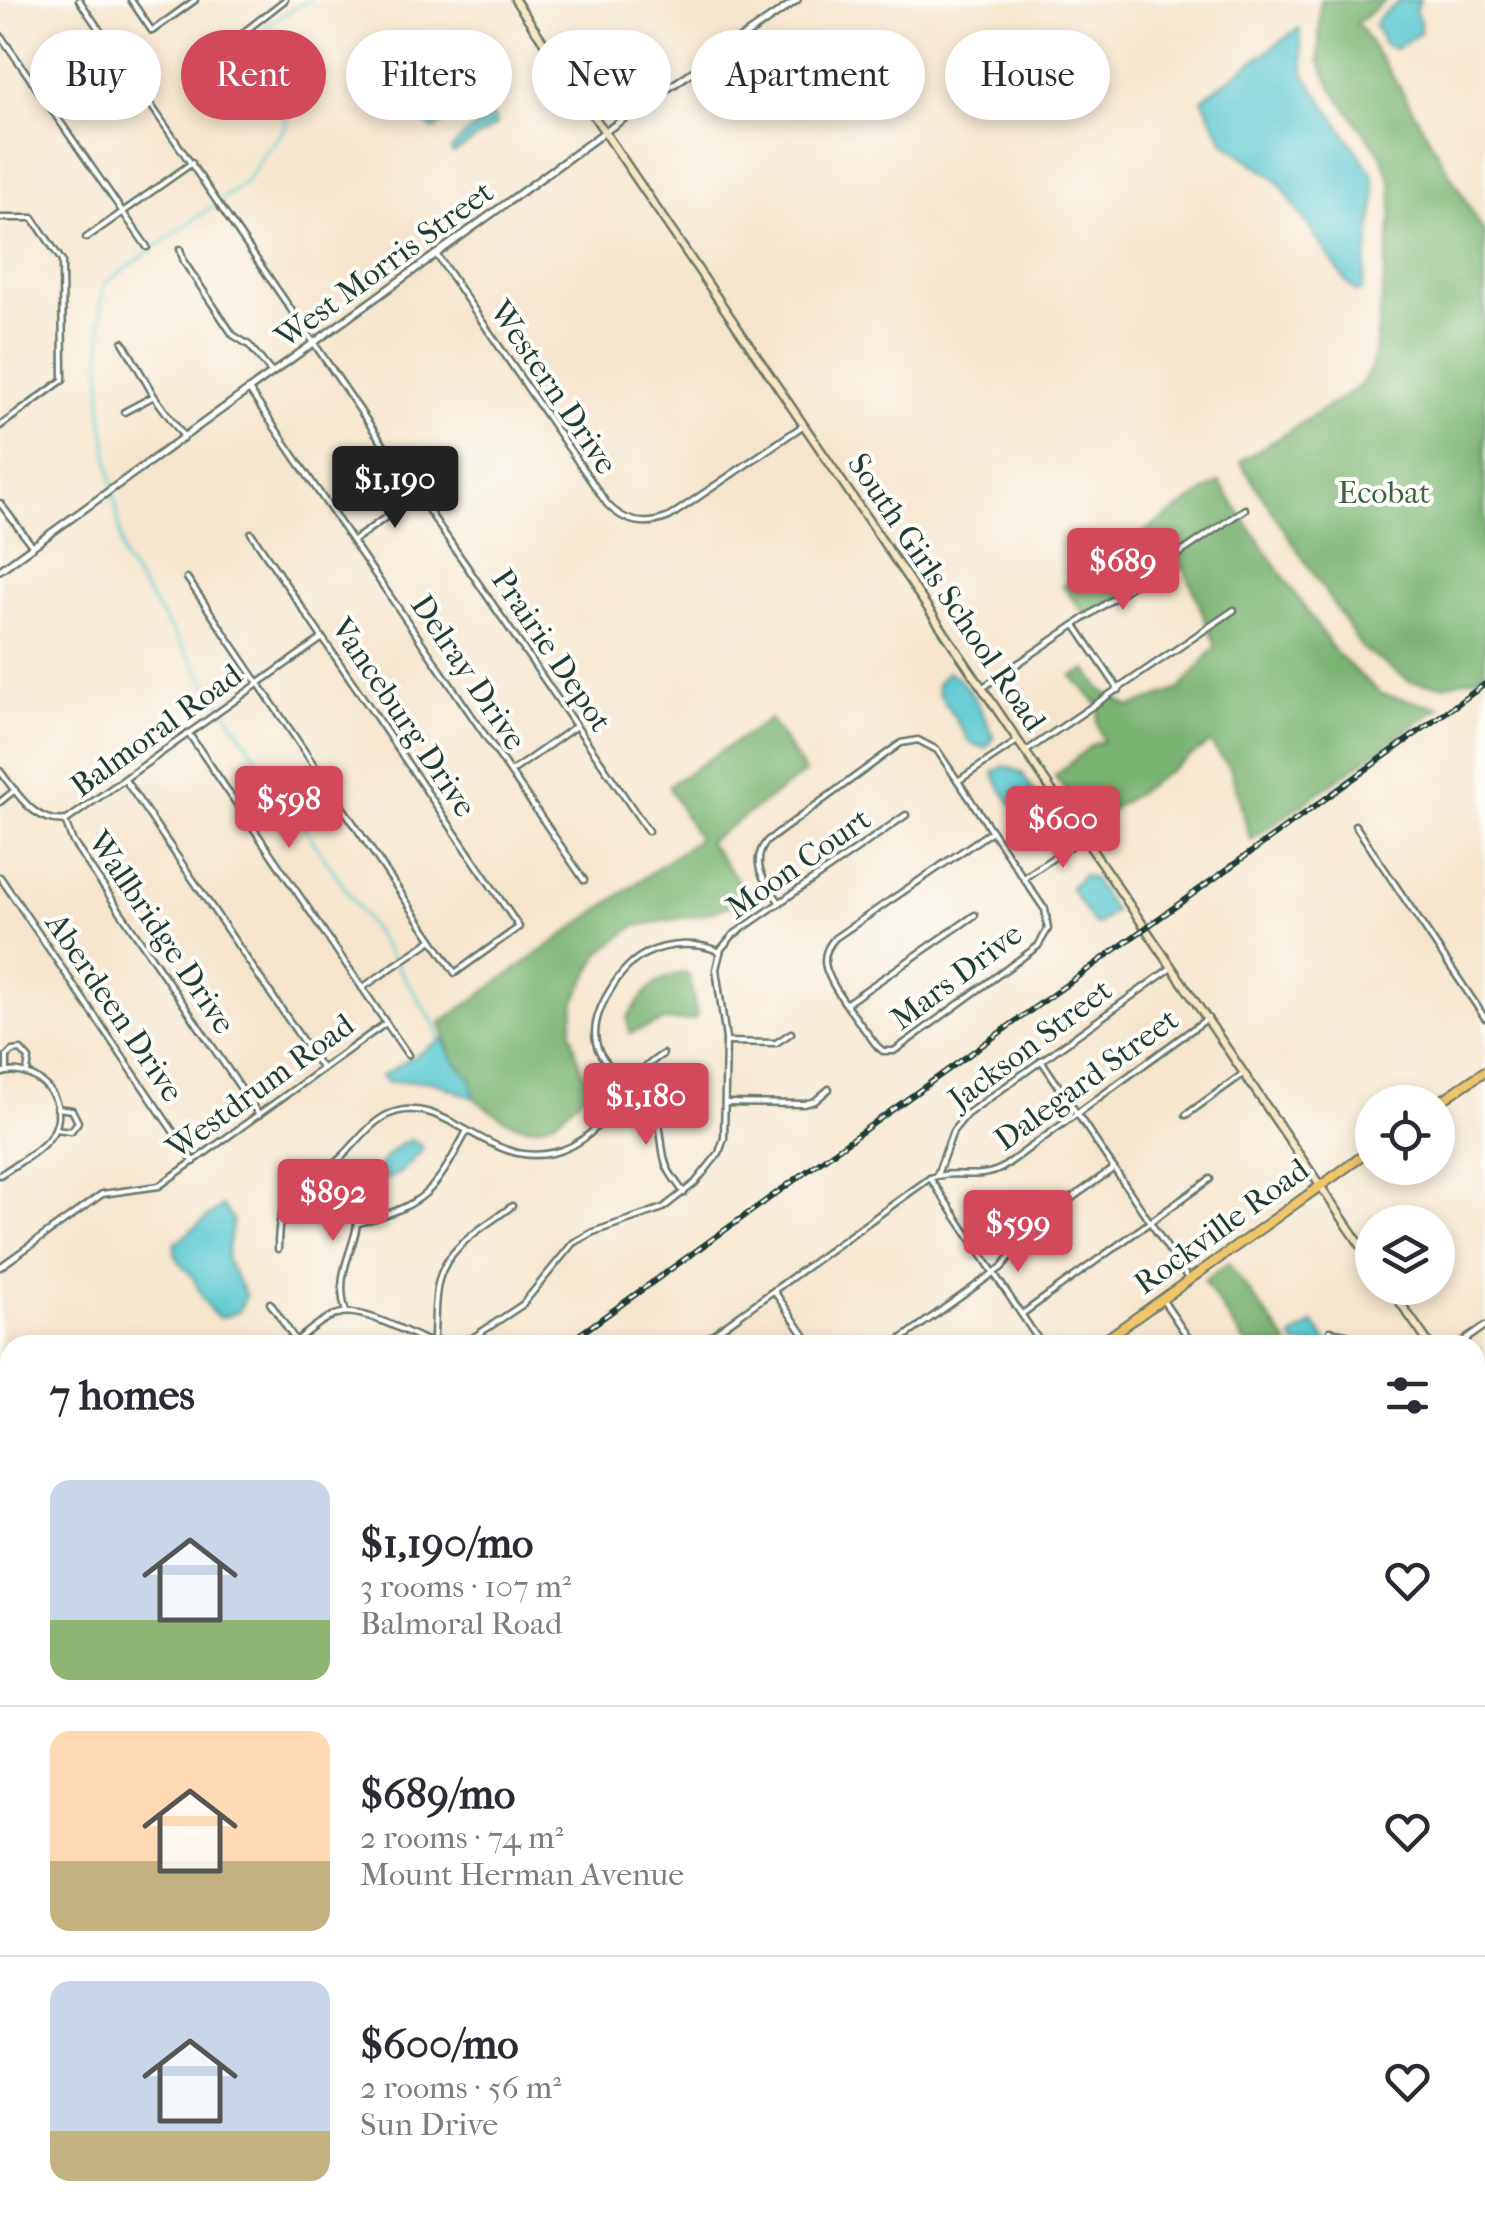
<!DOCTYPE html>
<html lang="en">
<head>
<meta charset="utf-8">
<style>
	body { margin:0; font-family:"IM FELL French Canon",serif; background:#f7f7f7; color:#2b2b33; height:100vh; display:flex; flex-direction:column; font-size:38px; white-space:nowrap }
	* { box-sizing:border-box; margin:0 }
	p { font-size:32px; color:#7c7c81 }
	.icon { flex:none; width:55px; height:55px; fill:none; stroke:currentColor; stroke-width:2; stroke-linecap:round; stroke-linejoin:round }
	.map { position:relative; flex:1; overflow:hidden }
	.details { position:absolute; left:0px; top:1335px; width:1485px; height:892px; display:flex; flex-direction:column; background:#fff; border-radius:30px 30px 0 0; box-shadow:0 5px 15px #0003 }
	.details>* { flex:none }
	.banner { position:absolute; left:30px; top:30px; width:1425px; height:90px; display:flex; gap:20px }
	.controls { position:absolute; left:1355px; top:1085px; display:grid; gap:20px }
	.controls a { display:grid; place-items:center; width:100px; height:100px; border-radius:50%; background:#fff; box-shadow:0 5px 15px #0003; font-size:50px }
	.price { position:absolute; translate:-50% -85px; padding:0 22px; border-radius:10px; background:#d1495b; color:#fff; font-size:32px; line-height:65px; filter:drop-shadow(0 2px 5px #0008) }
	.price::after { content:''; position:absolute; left:50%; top:60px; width:30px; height:22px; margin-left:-15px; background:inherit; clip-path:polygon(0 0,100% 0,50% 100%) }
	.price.on { background:#222; color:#fff }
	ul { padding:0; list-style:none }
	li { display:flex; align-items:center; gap:30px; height:250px; padding:0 50px }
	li+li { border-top:2px solid #e1e1e2 }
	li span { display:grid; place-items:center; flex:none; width:280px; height:200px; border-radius:20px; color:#555 }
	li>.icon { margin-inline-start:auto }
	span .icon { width:120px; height:120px; fill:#fffc; stroke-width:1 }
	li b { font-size:42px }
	h2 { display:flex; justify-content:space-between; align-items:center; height:120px; padding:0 50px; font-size:42px }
	.chip { padding:0 35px; border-radius:45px; background:#fff; box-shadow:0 5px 15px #0003; font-size:35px; line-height:90px }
	.chip.on { background:#d1495b; color:#fff }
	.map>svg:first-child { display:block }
	.forest { fill:#7ab472; stroke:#4c7853; stroke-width:2.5 }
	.water { fill:#5cc9d0; stroke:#3e8382; stroke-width:2.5 }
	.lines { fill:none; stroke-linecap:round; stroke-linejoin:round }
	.stream { stroke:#5cc9d0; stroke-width:2.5 }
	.minor-casing { stroke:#6a786a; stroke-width:9 }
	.tertiary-casing { stroke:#6a786a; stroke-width:10 }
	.secondary-casing { stroke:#6a786a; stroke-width:11 }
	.primary-casing { stroke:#6a786a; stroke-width:12 }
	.motorway-casing { stroke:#6a786a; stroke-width:14 }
	.minor { stroke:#fff; stroke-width:4 }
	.tertiary { stroke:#fff; stroke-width:5 }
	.secondary { stroke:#f9e7c3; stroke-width:6 }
	.primary { stroke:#f0c469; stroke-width:8 }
	.motorway { stroke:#f0c469; stroke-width:9 }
	.rail-casing { stroke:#1f3d34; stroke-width:6 }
	.rail { stroke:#fdfcf7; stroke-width:2.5; stroke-dasharray:8; stroke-linecap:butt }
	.labels { text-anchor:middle; stroke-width:8; stroke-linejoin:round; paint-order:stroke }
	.street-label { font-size:32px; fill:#1f3d34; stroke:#fdfcf7 }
	.park-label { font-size:32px; fill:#3e6248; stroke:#fdfcf7 }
</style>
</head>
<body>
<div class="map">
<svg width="1485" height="2227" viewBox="0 0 1485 2227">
	<rect width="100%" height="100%" fill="#fdfcf7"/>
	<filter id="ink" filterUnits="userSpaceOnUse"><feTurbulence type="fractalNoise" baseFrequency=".01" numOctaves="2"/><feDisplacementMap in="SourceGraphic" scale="20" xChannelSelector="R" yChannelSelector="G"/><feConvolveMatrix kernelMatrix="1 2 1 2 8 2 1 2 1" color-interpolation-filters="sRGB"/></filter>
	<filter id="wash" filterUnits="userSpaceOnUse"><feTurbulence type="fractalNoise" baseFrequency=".0048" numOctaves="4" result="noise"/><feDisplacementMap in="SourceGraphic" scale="40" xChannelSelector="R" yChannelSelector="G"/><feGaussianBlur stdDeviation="2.25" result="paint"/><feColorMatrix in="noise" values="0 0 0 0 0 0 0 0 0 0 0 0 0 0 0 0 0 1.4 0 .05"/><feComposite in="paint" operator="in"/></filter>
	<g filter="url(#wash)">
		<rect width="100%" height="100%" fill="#f5e5cd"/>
		<g class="forest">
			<polygon points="1320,0 1386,0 1357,23 1397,83 1485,234 1485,670 1476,677 1444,685 1411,682 1362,648 1240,462 1360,386 1371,368 1376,344 1392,216 1392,186 1381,155 1333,90 1319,60"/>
			<polygon points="1219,482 1335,652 1381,694 1440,707 1251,840 1230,768 1210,743 1097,820 1054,777 1090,746 1103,741 1097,722 1100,707 1072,676 1087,670 1100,689 1130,707 1180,689 1216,646 1184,567 1164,574 1087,617 1063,586"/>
			<path d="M770 719 805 773 708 842 747 892 743 901 700 915 635 926 600 953 575 1001 571 1032 581 1070 591 1085C548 1136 527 1140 474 1098L471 1079 452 1058 441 1023 698 839 668 786Z"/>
			<path d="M688 973 697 1015 693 1020 664 1021 630 1033 627 1018C644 993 656 975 688 973Z"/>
			<polygon points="1228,1263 1289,1345 1246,1345 1204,1281"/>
		</g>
		<g class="water">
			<polygon points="1401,0 1420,0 1415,10 1420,22 1420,33 1395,49 1384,44 1375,25 1379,18"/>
			<polygon points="1299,28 1305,75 1372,173 1376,197 1362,291 1356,292 1347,283 1277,180 1225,143 1202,99"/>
			<path d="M416 74 448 111 446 121 434 130C420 122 405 99 405 83Z"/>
			<polygon points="493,116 496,125 453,154 451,150 464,135"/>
			<path d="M947 672C968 678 986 719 994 738L986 748 971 744 939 693 937 684Z"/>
			<path d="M1005 766 1022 773 1060 835 1052 847 1041 845C1031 818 1001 801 994 772Z"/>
			<polygon points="1083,875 1091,877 1114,911 1098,925 1093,923 1070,887"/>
			<polygon points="443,1039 452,1058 471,1079 474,1098 432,1081 387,1082 381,1076"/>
			<path d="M411 1140 422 1146V1150C410 1163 396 1182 377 1180L375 1175C382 1159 395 1145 411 1140Z"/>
			<path d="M222 1206 233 1219 226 1259 246 1296 238 1312 220 1318C205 1310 201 1292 193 1278 189 1271 181 1266 178 1259 174 1253 175 1250 175 1243Z"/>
			<polygon points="1313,1323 1329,1345 1297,1345 1292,1338"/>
			<polygon points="1485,1455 1485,1517 1475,1520 1475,1460"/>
		</g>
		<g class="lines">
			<path class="stream" d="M309 0 273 21 260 35 267 70 287 123C281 139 270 144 262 157 255 167 251 176 242 185L104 284 101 302 102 415 124 560 392 958 434 1023 440 1040"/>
		</g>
	</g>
	<g filter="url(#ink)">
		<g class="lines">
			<defs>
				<g id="minor">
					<polyline points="79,0 648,831"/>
					<polyline points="131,0 152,31 195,0"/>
					<polyline points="244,32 285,0"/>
					<polyline points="0,35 147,247"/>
					<polyline points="0,218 33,218 62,261 63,380 0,426"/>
					<polyline points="86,238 192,163"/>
					<polyline points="180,249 184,262 233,335 249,345 272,373"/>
					<path d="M436 254 607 504C625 523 645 527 669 517L804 425"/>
					<polyline points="123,342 154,396 184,437"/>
					<polyline points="249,390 584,880"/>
					<polyline points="124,412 154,396"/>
					<polyline points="0,503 33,547"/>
					<polyline points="353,541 418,494"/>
					<polyline points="187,578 455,973 519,927 251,533"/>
					<polyline points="1075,625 1119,690"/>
					<polyline points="982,688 1245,509"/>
					<polyline points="189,734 408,1055"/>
					<polyline points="1025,752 1234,610"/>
					<path d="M0 771C17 793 35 825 67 820L321 639"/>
					<polyline points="511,772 576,726"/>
					<polyline points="125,780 322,1069"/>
					<polyline points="958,781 1016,742"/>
					<polyline points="0,802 15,790"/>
					<polyline points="65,821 73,842 259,1115"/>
					<polyline points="1355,825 1485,1018"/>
					<polyline points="0,877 194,1162"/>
					<polyline points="1024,878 1082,838"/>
					<path d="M780 903C766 883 748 864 767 841L901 743 918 740 937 750 1043 907 1045 909 1048 929 1038 946 894 1051H883L877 1046C864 1028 824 981 825 960 825 951 829 945 835 938L992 831"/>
					<polyline points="362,988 432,940"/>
					<polyline points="847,1003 975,915"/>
					<polyline points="726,1042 776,1043 791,1033"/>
					<polyline points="1041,1060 1189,1280"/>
					<polyline points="7,1069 7,1056 12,1051 21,1050 29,1059 27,1072"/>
					<path d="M0 1074C30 1062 70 1096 55 1129 46 1149 17 1163 0 1175"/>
					<polyline points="725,1103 804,1104 815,1101 829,1089"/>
					<polyline points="1186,1115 1243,1074"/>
					<polyline points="55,1129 71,1131 78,1122 72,1110 57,1108"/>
					<path d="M328 1168C337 1181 350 1195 355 1209 365 1238 331 1267 346 1312"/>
					<polyline points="937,1175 953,1131 967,1114 1171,968"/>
					<polyline points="930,1178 1042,1345"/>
					<path d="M684 1193C678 1184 671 1176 667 1167 660 1150 663 1130 656 1114 637 1074 570 1066 605 999 615 981 626 964 645 954 667 943 699 941 720 952"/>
					<path d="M359 1223C427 1204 434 1192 467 1131"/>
					<path d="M278 1249C278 1199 291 1192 331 1166 351 1152 365 1126 387 1115 444 1089 486 1168 552 1153 608 1141 618 1081 663 1054"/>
					<polyline points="0,1267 102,1194 159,1186 386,1023"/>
					<polyline points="774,1291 811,1345"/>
					<polyline points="1162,1299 1193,1345"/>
					<polyline points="270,1303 296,1341"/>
					<polyline points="1022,1314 1210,1179"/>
					<polyline points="1330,1331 1346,1334"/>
					<polyline points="1375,1344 1385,1345"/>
					<path d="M291 1345C305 1335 321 1319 338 1314 361 1306 412 1335 435 1345"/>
					<path d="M433 1345C436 1324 433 1300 439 1280 448 1245 486 1226 512 1206"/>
					<polyline points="462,1345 522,1305 573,1243 593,1232 663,1208 695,1183 719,1153 724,1138 726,1039 716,969 721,949 733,935 906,815"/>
					<path d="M698 1345 930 1178C954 1169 978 1181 1002 1168L1208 1018"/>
					<polyline points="893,1345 1002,1267 1034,1225 1114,1168"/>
					<polyline points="1458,1345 1485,1326"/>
					<polyline points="1475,1533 1485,1531"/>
					<polyline points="0,1591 10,1584"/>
					<polyline points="1475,1650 1485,1643"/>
					<polyline points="1475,1748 1485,1741"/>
					<polyline points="0,1811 10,1804"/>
					<polyline points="0,1840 10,1854"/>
					<polyline points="1475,1848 1485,1841"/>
					<polyline points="1475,1945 1485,1937"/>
					<polyline points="1475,1946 1485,1960"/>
					<polyline points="1475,2064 1485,2048"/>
					<polyline points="1156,2218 1212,2226 1239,2218"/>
					<polyline points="1445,2218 1485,2224"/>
					<polyline points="1033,2227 1034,2218"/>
					<polyline points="1368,2227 1387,2218"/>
					<polyline points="1440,2227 1441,2218"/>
				</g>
				<g id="tertiary">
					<polyline points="0,570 606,131 797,0"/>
					<polyline points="0,1522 10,1537"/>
					<polyline points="0,2218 231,2222 262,2227"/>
					<polyline points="471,2218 478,2227"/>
				</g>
				<g id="secondary">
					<polyline points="515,0 1372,1262"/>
					<polyline points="1390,1288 1430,1345"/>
					<polyline points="1475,1409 1485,1423"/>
				</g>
				<g id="primary">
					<polyline points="1438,1103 1485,1071"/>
					<polyline points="1098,1345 1372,1149"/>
					<polyline points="0,2127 10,2120"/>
				</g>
				<g id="motorway">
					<polyline points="0,1912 10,1914"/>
					<polyline points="0,1961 10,1969"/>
					<polyline points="0,1985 10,1993"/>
					<polyline points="0,2018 10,2018"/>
					<polyline points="0,2105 10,2105"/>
					<polyline points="0,2147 8,2145"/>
					<polyline points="0,2174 10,2172"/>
					<polyline points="279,2218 292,2227"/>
					<polyline points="301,2218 313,2227"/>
					<polyline points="332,2218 344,2227"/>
					<polyline points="354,2218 365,2227"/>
				</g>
			</defs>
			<use href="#minor" class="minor-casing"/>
			<use href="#tertiary" class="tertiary-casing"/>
			<use href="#secondary" class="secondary-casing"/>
			<use href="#primary" class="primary-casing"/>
			<use href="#motorway" class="motorway-casing"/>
			<use href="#minor" class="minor"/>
			<use href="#tertiary" class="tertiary"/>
			<use href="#secondary" class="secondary"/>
			<use href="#primary" class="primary"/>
			<use href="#motorway" class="motorway"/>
			<defs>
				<g id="rail">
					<polyline points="565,1345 1485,684"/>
					<polyline points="0,1750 10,1743"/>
				</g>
			</defs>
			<use href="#rail" class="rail-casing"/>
			<use href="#rail" class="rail"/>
		</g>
	</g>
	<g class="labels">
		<g class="street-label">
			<text transform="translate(384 264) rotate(-36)" y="11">West Morris Street</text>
			<text transform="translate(554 387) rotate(56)" y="11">Western Drive</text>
			<text transform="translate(947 592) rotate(56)" y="11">South Girls School Road</text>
			<text transform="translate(552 650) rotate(56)" y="11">Prairie Depot</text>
			<text transform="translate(469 672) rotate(56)" y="11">Delray Drive</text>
			<text transform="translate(404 717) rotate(56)" y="11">Vanceburg Drive</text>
			<text transform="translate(156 730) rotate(-36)" y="11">Balmoral Road</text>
			<text transform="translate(798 863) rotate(-35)" y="11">Moon Court</text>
			<text transform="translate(162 932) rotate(56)" y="11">Wallbridge Drive</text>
			<text transform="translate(956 976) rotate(-37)" y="11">Mars Drive</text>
			<text transform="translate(115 1007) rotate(56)" y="11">Aberdeen Drive</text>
			<text transform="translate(1030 1044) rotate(-37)" y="11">Jackson Street</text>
			<text transform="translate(1086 1079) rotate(-36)" y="11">Dalegard Street</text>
			<text transform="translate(260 1086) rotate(-36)" y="11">Westdrum Road</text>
			<text transform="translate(1221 1226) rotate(-36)" y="11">Rockville Road</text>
		</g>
		<g class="park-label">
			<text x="1384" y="503">Ecobat</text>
		</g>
	</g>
</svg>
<div class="controls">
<a><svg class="icon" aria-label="locate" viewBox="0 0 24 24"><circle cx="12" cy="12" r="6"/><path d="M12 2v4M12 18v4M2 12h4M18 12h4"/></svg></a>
<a><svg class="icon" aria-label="layers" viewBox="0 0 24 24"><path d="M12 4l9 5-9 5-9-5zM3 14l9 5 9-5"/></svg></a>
</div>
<b class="price on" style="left:395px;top:531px">$1,190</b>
<b class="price" style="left:1123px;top:613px">$689</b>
<b class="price" style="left:289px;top:851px">$598</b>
<b class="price" style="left:1063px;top:871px">$600</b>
<b class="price" style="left:646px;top:1148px">$1,180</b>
<b class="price" style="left:333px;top:1244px">$892</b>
<b class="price" style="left:1018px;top:1275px">$599</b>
<div class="banner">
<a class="chip">Buy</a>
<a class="chip on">Rent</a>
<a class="chip">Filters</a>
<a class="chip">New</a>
<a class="chip">Apartment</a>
<a class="chip">House</a>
</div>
<section class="details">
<h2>7 homes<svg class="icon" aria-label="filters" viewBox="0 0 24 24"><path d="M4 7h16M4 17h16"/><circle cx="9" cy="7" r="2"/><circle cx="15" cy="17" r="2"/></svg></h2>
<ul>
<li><span style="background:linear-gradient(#c9d6e8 70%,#8fb573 0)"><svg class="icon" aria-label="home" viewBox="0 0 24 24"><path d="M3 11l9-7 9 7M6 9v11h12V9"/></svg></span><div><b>$1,190/mo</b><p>3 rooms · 107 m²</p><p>Balmoral Road</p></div><svg class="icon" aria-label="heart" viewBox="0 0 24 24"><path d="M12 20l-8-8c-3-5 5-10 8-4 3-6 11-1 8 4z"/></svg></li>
<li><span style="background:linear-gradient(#ffd9b3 65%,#c2b280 0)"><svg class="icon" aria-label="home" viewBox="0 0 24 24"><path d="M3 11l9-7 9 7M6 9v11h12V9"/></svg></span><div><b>$689/mo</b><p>2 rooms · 74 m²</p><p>Mount Herman Avenue</p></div><svg class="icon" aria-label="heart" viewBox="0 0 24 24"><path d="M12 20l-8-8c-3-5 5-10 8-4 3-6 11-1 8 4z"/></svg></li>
<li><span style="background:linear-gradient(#c9d6e8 75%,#c2b280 0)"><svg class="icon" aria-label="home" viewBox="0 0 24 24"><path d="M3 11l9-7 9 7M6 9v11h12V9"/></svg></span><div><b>$600/mo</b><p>2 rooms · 56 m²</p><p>Sun Drive</p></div><svg class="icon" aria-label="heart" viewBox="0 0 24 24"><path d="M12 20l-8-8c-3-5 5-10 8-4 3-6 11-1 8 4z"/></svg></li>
</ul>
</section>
</div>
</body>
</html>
